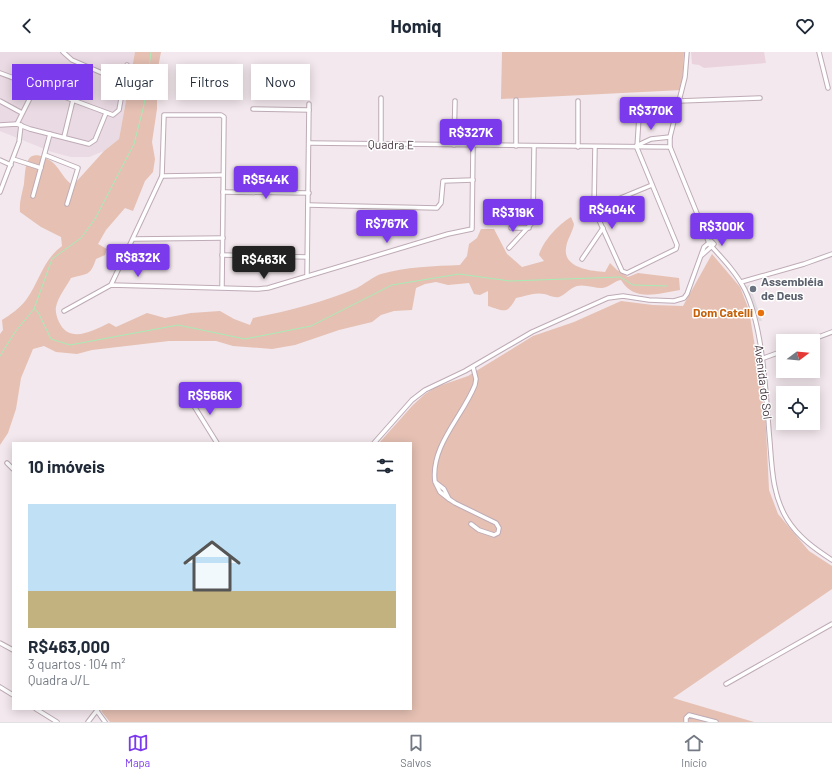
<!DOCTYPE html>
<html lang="pt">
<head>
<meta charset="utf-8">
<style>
	body { margin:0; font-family:Barlow,sans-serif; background:#f2f2f3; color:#1f2937; height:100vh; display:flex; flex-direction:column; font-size:15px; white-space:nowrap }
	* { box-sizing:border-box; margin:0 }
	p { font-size:13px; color:#747a83 }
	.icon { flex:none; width:22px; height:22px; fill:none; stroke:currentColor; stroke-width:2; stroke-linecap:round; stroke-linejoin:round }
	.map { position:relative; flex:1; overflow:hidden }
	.side { position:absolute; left:12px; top:390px; width:400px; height:268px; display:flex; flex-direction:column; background:#fff; border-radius:0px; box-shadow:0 2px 10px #0003 }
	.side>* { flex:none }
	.top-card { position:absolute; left:12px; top:12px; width:400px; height:36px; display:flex; gap:8px }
	.needle { width:26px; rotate:74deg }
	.tools { position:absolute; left:776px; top:282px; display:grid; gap:8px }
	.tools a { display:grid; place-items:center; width:44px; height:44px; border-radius:0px; background:#fff; box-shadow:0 2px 10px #0003; font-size:20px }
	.price { position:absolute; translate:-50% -34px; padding:0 9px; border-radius:4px; background:#7c3aed; color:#fff; font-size:13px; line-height:26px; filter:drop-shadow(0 1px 2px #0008) }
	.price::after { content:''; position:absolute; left:50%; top:24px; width:12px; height:9px; margin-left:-6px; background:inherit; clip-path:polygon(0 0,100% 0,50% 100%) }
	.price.active { background:#222; color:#fff }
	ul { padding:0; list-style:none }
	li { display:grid; align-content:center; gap:8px; height:212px; padding:0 16px }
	li span { display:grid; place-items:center; height:124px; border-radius:0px; color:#555 }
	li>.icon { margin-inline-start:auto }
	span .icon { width:72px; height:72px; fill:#fffc; stroke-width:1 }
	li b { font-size:17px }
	h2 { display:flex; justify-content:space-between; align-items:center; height:48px; padding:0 16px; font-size:17px }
	.pill { padding:0 14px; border-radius:0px; background:#fff; box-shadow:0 2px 10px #0003; font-size:14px; line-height:36px }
	.pill.active { background:#7c3aed; color:#fff }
	header { display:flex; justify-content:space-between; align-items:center; height:52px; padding:0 16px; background:#fff; font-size:18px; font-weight:700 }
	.dock { display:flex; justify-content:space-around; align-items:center; height:56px; border-top:1px solid #e0e1e3; background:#fff; font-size:11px; color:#747a83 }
	.dock a { display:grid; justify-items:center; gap:2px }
	.dock .active { color:#7c3aed }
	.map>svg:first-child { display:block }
	.residential { fill:#eadae3 }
	.education { fill:#ebd3de }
	.green { fill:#e5c0b3 }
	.parking { fill:#e1dcdf }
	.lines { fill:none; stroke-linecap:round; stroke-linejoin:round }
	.stream { stroke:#a8ecb6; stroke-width:1 }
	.minor-casing { stroke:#beabb6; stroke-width:5.5 }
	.minor { stroke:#fff; stroke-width:3.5 }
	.worship-dot { fill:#6b7280; stroke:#fff; stroke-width:1.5 }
	.food-dot { fill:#e8710a; stroke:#fff; stroke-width:1.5 }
	.labels { text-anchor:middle; stroke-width:3; stroke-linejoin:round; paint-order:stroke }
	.street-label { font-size:12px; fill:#463740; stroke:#fff }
	.worship-label { font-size:12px; font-weight:bold; fill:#5b616d; stroke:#fff; text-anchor:start }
	.food-label { font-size:12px; font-weight:bold; fill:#c56008; stroke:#fff; text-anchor:end }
</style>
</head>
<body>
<header><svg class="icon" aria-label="back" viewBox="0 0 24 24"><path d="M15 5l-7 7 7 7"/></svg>Homiq<svg class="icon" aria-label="heart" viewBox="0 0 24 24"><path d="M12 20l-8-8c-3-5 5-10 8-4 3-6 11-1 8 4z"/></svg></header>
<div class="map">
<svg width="832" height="670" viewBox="0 0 832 670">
	<rect width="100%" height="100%" fill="#f3e8ed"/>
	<polygon class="residential" points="0,0 135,0 119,87 104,99 89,105 71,105 52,100 0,79"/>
	<polygon class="education" points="691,0 764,0 766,11 704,16 699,13 692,12"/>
	<g class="green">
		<path d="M135 0H161L157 21V57L152 90 155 107 153 120 145 129 133 159 125 156 106 178 98 192 107 197 105 203 96 207C90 225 87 221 71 226 66 235 58 245 56 255 55 259 57 266 59 270 69 292 93 279 109 271L116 275 147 261 165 266 191 261 220 259 234 267 250 273 253 266C288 259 324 250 357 236 365 232 372 225 381 222 405 215 435 214 460 213L467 204 469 192 477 186 481 177H494L507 202 522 215 544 209 539 203C543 189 558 173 571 165L574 172C573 180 567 187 566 196 563 216 591 219 605 220L610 211 617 218 628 225 638 221 679 226 680 238C658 241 635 251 621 228 614 229 610 235 602 236 594 236 584 232 577 234 570 236 565 243 559 245 553 246 549 243 544 242 535 240 525 244 516 246 507 263 504 259 488 254V239L480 243 474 242 469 231 448 233 436 230 425 232 416 236 412 258 394 259 381 263 372 270 339 278 295 293 272 297 233 294 216 289H169L92 298 77 302 56 300 44 294 33 297 21 326 16 357 8 381 0 393V282L3 278 2 268C10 263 20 256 26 248 40 229 42 209 62 194L61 185 41 175 20 160C19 150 22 142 24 132 26 116 24 92 51 109 59 115 63 126 71 132L76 130 104 99 119 87Z"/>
		<polygon points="502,0 684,0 682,38 501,47"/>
		<polygon points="712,202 740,235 749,258 765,357 769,438 778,462 809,499 832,514 832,537 673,646 754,670 110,670 101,659 103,657 411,657 411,391 379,391 413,353 425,342 436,335 468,324 533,284 574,270 621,249 653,253 683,254"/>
	</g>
	<polygon class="parking" points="750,233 750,234 762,269 759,269 746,234"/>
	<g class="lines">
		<g class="stream">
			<polyline points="34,257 38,260 51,287 70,293 178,273 245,287 311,274 392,233 459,222 510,229 620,225 633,233 667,234"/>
			<polyline points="0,304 15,280 34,257 52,207 81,186 95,167 134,92 144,53 151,0"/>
		</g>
		<defs>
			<g id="minor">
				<polyline points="63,0 72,8 102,21"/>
				<polyline points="687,0 685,25 670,85 670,95 709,191"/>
				<polyline points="819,0 828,36"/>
				<polyline points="0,21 113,63 119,58 127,13"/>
				<polyline points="0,49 22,61"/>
				<polyline points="679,49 760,46"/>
				<polyline points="253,57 309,58"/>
				<polyline points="17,72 36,34"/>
				<polyline points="0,73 17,72 30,77 89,92 95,88 106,61"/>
				<polyline points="64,85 73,48"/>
				<polyline points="309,91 670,95"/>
				<polyline points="381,92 381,46"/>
				<polyline points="454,93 455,49"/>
				<polyline points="516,94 516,48"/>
				<polyline points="636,94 651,87 670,85"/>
				<polyline points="578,95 578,49"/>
				<polyline points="595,95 594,157 622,219 627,221 676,197 677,193 637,96 640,49"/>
				<polyline points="45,103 78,116 67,152"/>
				<polyline points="13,107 41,116"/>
				<polyline points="0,108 11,113"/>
				<polyline points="162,124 223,123"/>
				<polyline points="0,140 19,90 21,73"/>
				<polyline points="223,140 309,141"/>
				<polyline points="33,144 50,82"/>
				<polyline points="308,153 437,156 441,151 443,129 473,128"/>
				<polyline points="594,157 652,133"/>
				<polyline points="511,176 529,176"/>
				<polyline points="134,187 223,186"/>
				<path d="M712 195C724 208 737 222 745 238 764 277 766 347 770 391 772 418 773 444 787 467 798 485 815 497 832 508"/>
				<polyline points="509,196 533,170 534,95"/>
				<polyline points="222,203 307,205"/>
				<polyline points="702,203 711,195"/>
				<polyline points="582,207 603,176"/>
				<polyline points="307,224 309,52"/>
				<polyline points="741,230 804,212 832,202"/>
				<polyline points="111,233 162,124 164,63 221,63 224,65 222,235"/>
				<polyline points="64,259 111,233 258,237 268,236 448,182 472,177 473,94"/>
				<polyline points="808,289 832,280"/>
				<polyline points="761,307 783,299"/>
				<polyline points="189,346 217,391"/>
				<polyline points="374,391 412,348 425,338 465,319 532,280 608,246 623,244 649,248 674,249 684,246 687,242 704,195 711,189 714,192 711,195 709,191"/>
				<polyline points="7,411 13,417"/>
				<polyline points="436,432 440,440 449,447"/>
				<path d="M471 472 479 478 494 483 498 481 499 476 496 471 455 451 449 447 444 437 435 430C430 394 463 364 475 333L476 327 473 315"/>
				<polyline points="0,591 13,598"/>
				<polyline points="726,632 832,572"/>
				<polyline points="0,635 13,643"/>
				<polyline points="36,657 57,670"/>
				<polyline points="97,659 105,670"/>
				<polyline points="88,670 98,657"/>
				<polyline points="686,670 686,666 689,663 716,670"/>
			</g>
		</defs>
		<use href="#minor" class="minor-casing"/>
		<use href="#minor" class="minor"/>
	</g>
	<circle class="worship-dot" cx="753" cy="237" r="4"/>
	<circle class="food-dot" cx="761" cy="261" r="4"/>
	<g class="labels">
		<g class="street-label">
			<text transform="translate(391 93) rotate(1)" y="4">Quadra E</text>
			<text transform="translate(763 330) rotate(83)" y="4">Avenida do Sol</text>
		</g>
		<g class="worship-label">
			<text x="761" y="234">Assembléia<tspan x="761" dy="14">de Deus</tspan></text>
		</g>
		<g class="food-label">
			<text x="753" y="265">Dom Catelli</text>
		</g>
	</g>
</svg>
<div class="tools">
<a><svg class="needle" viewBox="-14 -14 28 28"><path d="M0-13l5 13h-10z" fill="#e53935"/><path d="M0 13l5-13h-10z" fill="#747a83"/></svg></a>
<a><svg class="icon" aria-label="locate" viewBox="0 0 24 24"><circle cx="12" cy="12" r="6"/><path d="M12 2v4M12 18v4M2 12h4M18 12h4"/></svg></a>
</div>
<b class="price" style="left:651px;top:79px">R$370K</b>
<b class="price" style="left:471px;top:101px">R$327K</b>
<b class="price" style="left:266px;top:148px">R$544K</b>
<b class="price" style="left:612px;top:178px">R$404K</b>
<b class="price" style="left:513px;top:181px">R$319K</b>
<b class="price" style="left:387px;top:192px">R$767K</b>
<b class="price" style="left:722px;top:195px">R$300K</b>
<b class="price" style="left:138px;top:226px">R$832K</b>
<b class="price active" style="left:264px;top:228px">R$463K</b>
<b class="price" style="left:210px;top:364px">R$566K</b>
<div class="top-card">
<a class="pill active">Comprar</a>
<a class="pill">Alugar</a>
<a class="pill">Filtros</a>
<a class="pill">Novo</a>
</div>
<section class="side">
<h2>10 imóveis<svg class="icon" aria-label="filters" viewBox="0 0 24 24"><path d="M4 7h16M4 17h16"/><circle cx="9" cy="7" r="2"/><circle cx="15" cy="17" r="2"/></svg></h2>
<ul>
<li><span style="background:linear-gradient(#bfe0f5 70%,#c2b280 0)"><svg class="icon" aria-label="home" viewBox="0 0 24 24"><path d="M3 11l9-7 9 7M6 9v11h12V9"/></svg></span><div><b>R$463,000</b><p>3 quartos · 104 m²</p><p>Quadra J/L</p></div></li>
</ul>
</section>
</div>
<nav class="dock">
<a class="active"><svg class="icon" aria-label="map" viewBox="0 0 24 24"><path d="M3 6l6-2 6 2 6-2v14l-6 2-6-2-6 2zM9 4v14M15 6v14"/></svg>Mapa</a>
<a><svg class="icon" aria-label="saved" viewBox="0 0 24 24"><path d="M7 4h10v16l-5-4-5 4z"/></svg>Salvos</a>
<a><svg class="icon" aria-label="home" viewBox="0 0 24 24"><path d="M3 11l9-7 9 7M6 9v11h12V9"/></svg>Início</a>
</nav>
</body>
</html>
